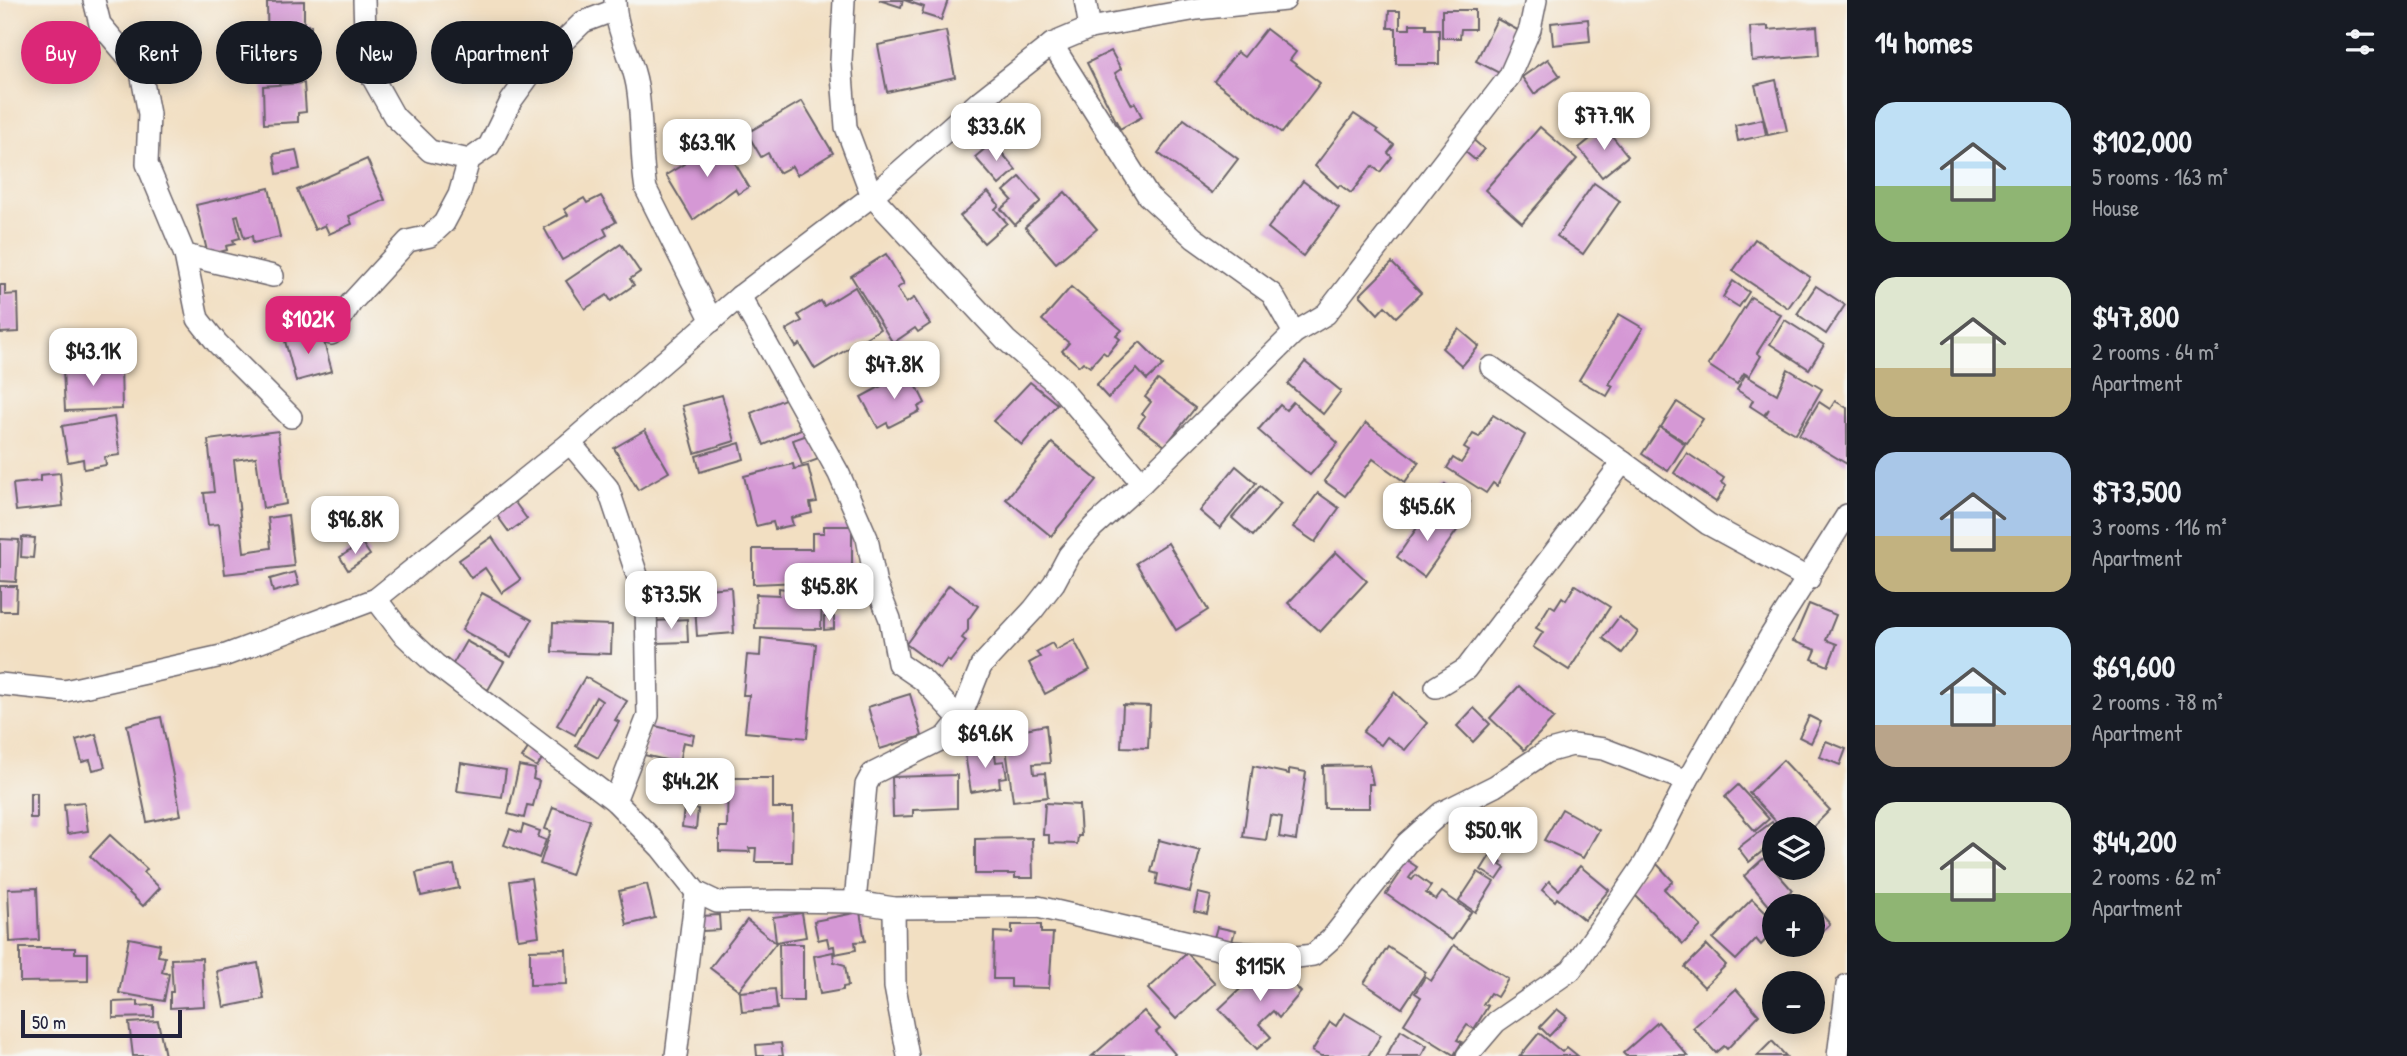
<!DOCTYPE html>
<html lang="en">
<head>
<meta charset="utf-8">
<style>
	body { margin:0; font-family:"Patrick Hand",sans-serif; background:#242831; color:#f1f3f6; height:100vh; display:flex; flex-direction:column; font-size:26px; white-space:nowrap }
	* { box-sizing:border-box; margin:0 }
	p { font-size:23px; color:#9ea1a6 }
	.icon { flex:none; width:38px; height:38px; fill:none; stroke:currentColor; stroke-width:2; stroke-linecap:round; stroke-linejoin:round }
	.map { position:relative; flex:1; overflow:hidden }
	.details { display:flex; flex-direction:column; background:#171b24; width:560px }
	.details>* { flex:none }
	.banner { position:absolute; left:21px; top:21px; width:665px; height:63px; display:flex; gap:14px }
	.buttons { position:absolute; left:1762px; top:817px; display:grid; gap:14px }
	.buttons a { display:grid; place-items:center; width:63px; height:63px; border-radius:50%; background:#171b24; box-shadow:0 4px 18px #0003; font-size:35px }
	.scale { position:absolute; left:21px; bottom:18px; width:161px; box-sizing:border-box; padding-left:7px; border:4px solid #22223b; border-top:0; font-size:19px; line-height:24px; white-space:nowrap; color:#22223b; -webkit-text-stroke:5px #f6f6f2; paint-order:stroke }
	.price { position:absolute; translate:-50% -60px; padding:0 16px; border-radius:14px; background:#fff; color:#222; font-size:23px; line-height:46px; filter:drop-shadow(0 2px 4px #0008) }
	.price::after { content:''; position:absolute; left:50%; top:42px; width:21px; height:16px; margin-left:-10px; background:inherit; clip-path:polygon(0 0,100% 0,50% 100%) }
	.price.on { background:#db2777; color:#fff }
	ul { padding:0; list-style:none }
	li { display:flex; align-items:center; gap:21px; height:175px; padding:0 28px }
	li span { display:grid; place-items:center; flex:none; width:196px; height:140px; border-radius:21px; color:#555 }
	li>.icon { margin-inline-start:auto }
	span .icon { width:84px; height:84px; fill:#fffc; stroke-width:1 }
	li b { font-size:30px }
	h2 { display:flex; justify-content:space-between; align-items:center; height:84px; padding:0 28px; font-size:30px }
	.tag { padding:0 24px; border-radius:32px; background:#171b24; box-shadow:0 4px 18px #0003; font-size:24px; line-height:63px }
	.tag.on { background:#db2777; color:#fff }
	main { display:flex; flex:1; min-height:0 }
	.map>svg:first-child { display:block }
	.building { fill:#d598d5 }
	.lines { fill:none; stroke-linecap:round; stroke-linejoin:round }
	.minor-casing { stroke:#6b646a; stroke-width:24 }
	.minor { stroke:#fff; stroke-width:21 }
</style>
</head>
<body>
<main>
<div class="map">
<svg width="1847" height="1056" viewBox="0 0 1847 1056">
	<rect width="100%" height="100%" fill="#f6f6f2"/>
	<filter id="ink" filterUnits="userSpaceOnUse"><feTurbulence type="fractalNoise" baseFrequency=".0143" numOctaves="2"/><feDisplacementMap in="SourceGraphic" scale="14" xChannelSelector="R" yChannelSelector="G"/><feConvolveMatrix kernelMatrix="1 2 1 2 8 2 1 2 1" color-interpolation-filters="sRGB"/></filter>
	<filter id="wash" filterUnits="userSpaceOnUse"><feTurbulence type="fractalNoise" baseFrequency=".00686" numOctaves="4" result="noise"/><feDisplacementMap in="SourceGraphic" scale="28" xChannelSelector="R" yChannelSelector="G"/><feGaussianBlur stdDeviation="1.57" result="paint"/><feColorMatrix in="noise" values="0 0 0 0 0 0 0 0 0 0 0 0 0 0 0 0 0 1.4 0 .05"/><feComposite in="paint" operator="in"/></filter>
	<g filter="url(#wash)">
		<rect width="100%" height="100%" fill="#f2dfc2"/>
		<g id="blocks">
			<g class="building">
				<polygon points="879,0 903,0 901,7"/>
				<polygon points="904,0 948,0 941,20 922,14 924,7"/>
				<polygon points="304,1 304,25 311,25 312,65 268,66 267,2"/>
				<polygon points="1442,10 1475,10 1475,29 1461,29 1460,38 1442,38"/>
				<polygon points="1389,11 1400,11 1400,29 1410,29 1410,24 1426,24 1426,29 1439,29 1439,64 1396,64 1396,28 1388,28"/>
				<polygon points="1497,19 1523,33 1501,74 1476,61"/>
				<polygon points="1588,19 1590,41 1553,45 1551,23"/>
				<polygon points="1768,26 1768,30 1817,26 1819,55 1752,61 1750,27"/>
				<polygon points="1266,29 1296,52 1290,60 1320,83 1282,133 1214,81 1237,52 1244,57"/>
				<polygon points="946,31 955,77 887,92 878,45"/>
				<polygon points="1111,51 1121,69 1115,73 1132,105 1135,103 1142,117 1120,129 1087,63"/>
				<polygon points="1548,59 1560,76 1534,94 1522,77"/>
				<polygon points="1776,80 1787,131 1768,135 1755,85"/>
				<polygon points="304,83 306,112 298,113 298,122 264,124 263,86"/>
				<polygon points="802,101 833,153 797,175 792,166 779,173 768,153 761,157 747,133"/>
				<polygon points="1354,114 1378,130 1377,132 1394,145 1388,153 1392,157 1380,172 1372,166 1351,193 1340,185 1338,187 1315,166"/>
				<polygon points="1184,119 1238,159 1212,193 1158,153"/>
				<polygon points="1763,119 1766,135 1738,141 1735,125"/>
				<polygon points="1540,127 1577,159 1522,223 1485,190"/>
				<polygon points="1605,127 1628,156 1602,177 1579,148"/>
				<polygon points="1470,137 1484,149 1475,160 1461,148"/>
				<polygon points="722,141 749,187 738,194 735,189 693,220 666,175 684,164 682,160 703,147 705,151"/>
				<polygon points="993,142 1016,170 999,185 975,157"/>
				<polygon points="296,150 300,169 277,174 274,154"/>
				<polygon points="367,159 385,200 349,216 352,224 329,234 325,225 315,230 297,190"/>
				<polygon points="1020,177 1041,201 1015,225 1001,209 1012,200 1004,191"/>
				<polygon points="1303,181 1339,208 1303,256 1268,228"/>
				<polygon points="1594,183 1620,201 1583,254 1557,236"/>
				<polygon points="269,188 280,237 253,243 252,236 244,238 238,215 235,216 240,238 233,240 235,244 226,246 227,250 208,255 196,205"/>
				<polygon points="988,192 999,205 995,209 1007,223 984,243 960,216"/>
				<polygon points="1065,192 1097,229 1056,263 1025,227"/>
				<polygon points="601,196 616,222 604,229 607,235 562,260 544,228 568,215 564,209 584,198 587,203"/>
				<polygon points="1755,239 1810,277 1788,308 1733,271"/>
				<polygon points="621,244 640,272 630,279 634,285 611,301 607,295 585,309 566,281"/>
				<polygon points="886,254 904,284 897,288 906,303 914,298 930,324 918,332 915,328 893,343 851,276"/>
				<polygon points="1392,263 1421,293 1396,317 1385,306 1378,314 1360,295"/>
				<polygon points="1733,281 1749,292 1739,307 1723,297"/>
				<polygon points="0,285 5,285 5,295 18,294 19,332 0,333"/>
				<polygon points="1816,286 1845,305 1826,334 1797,314"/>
				<polygon points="855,287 880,329 815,369 800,344 796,347 786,330 802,321 798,315 821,301 824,306"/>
				<polygon points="1071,287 1122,330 1116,336 1120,339 1107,355 1103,352 1090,367 1083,362 1079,366 1062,351 1069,343 1042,320"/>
				<polygon points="1751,297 1781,315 1757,353 1761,356 1749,376 1744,373 1737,384 1708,365"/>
				<polygon points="1619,314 1643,328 1609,384 1613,386 1607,396 1579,380"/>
				<polygon points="1785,320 1824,345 1809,369 1770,344"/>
				<polygon points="1459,329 1479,346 1462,366 1442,348"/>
				<polygon points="321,331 332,371 296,381 285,341"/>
				<polygon points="1140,342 1163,365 1147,380 1137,369 1108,398 1096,385"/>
				<polygon points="1305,362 1341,391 1323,414 1288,384"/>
				<polygon points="121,365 122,409 65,411 63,368"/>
				<polygon points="1788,369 1822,389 1796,434 1765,416 1769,409 1764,415 1750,406 1753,400 1737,390 1745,375 1777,394"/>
				<polygon points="909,371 925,403 918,407 920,411 889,427 887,423 878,428 861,397"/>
				<polygon points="1158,380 1195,408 1165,446 1138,426 1145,416 1142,414 1151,402 1145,397"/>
				<polygon points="1030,382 1057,404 1022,445 993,421"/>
				<polygon points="722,395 735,441 695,453 682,406"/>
				<polygon points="787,398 801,429 764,445 751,413"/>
				<polygon points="1835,401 1847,408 1847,464 1799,435 1819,402 1830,409"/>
				<polygon points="1293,402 1338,443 1310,475 1258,430 1280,405 1286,410"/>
				<polygon points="1677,402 1703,419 1687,443 1661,427"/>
				<polygon points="1493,415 1525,435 1497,486 1493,483 1486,493 1447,468 1453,458 1461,463 1469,451 1464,448 1473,434 1479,437"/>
				<polygon points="114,417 120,455 105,457 106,465 84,469 83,459 68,462 62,426"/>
				<polygon points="1366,423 1419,462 1405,482 1373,459 1345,496 1324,481"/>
				<polygon points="1660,427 1685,444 1668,471 1642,454"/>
				<polygon points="645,430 669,472 638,490 614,448"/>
				<polygon points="278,431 286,504 263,508 256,457 234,460 244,552 271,548 268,518 288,515 294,566 225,574 219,524 208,525 204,493 214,492 208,440"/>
				<polygon points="810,434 819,459 802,465 793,440"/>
				<polygon points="740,443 744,459 700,472 696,456"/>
				<polygon points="1052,443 1097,480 1051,536 1006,499"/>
				<polygon points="1687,453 1724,478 1721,483 1726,486 1716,502 1674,473"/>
				<polygon points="793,464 794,469 808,466 817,502 810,503 812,513 791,518 793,525 775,529 773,522 756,526 744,476"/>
				<polygon points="1236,466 1256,483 1220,528 1200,511"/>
				<polygon points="60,473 63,506 16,511 13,484 40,481 40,475"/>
				<polygon points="1445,484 1470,502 1461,516 1435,499"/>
				<polygon points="1260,486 1281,504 1253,536 1232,518"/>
				<polygon points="1318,493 1339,508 1315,542 1293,527"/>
				<polygon points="514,501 527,519 509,532 496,514"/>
				<polygon points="1430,509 1458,529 1424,577 1397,557"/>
				<polygon points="824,526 852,526 852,592 823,592 823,581 753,584 753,549 812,549 812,533 824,533"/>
				<polygon points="22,537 35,538 33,558 21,557"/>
				<polygon points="492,537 521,580 502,593 485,568 471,578 459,560"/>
				<polygon points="0,539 19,540 16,582 0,581"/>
				<polygon points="362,543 370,555 348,570 340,557"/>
				<polygon points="1168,543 1208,610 1176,630 1136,563"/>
				<polygon points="1336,552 1367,581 1320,632 1288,603"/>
				<polygon points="295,572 299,585 273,592 270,579"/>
				<polygon points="949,585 978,606 968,620 968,630 962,638 966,641 950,662 947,659 940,669 906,644"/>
				<polygon points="1575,585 1610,607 1569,670 1533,647 1543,632 1536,628 1550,605 1555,608 1562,597 1566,600"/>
				<polygon points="0,586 17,586 16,611 0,611"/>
				<polygon points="731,587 734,633 697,636 694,590"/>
				<polygon points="779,588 811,593 810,598 822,598 821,629 755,628 756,594 779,595"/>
				<polygon points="482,593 532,620 511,657 462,630"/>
				<polygon points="1809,604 1836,615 1826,640 1837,644 1828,666 1812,659 1816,650 1793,641"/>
				<polygon points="824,617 834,617 834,629 824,630"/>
				<polygon points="1619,617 1638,632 1622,653 1603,638"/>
				<polygon points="687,619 688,642 655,643 655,621"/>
				<polygon points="553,623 612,625 611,654 552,652"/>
				<polygon points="761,638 816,644 807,738 745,732 749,695 743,695 747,655 760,656"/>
				<polygon points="1074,640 1090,670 1045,694 1029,663 1040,657 1036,652 1052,643 1056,650"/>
				<polygon points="466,641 504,662 488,690 450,669"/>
				<polygon points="585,677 627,701 615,720 619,722 598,758 576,746 602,701 596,697 575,735 557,725"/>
				<polygon points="1519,686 1554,718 1524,750 1490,718"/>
				<polygon points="1394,692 1427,723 1405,750 1387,737 1381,745 1363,732"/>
				<polygon points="910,694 922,736 880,749 868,707"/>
				<polygon points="1123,705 1150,706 1148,748 1121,747"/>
				<polygon points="1474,708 1490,724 1473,742 1457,726"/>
				<polygon points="1809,716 1821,722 1811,743 1799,737"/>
				<polygon points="161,717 181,815 147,822 127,725"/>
				<polygon points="651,725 694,735 692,744 683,742 679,763 644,755"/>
				<polygon points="1046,725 1050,763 1033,764 1034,774 1045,773 1048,797 1013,801 1004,733"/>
				<polygon points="96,734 105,767 93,770 90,760 82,762 76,740"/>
				<polygon points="1826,741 1846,749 1840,765 1820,757"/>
				<polygon points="530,745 545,754 537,767 522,758"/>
				<polygon points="994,749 996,762 1004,761 1007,777 999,778 1000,787 971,792 965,754"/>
				<polygon points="1783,760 1830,810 1810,830 1800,830 1796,826 1784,830 1749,793"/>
				<polygon points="461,763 506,770 502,797 457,791"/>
				<polygon points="1369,765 1373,784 1369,784 1369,808 1324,808 1323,766"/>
				<polygon points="519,766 535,769 533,779 539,781 533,806 527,805 524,818 508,814"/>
				<polygon points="1253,766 1289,774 1289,769 1306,772 1296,840 1279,837 1282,817 1270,815 1266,840 1243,837"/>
				<polygon points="957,775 957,808 913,810 913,816 893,817 892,777"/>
				<polygon points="728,778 773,778 773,808 793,808 792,862 755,862 756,848 749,848 750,852 719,851 719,827 727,827"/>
				<polygon points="1738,785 1769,819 1755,831 1725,797"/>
				<rect x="30" y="793" width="7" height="25"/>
				<polygon points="84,802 88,831 67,834 64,804"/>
				<polygon points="1045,803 1079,805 1081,836 1078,836 1077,844 1049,843 1049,835 1043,835"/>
				<polygon points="553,807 590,820 571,875 540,864 551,831 545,829"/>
				<polygon points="684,807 698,809 696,829 682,827"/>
				<polygon points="1562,809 1599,830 1583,858 1544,840"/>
				<polygon points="1772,822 1777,830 1774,830 1774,842 1749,862 1738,848"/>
				<polygon points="523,825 540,831 538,837 546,840 539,858 504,845 510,829 521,833"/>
				<polygon points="110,835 147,869 144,873 160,888 143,906 90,856"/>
				<polygon points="1032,838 1033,878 1015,878 1015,874 975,874 975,839"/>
				<polygon points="1159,840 1200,851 1190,892 1156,884 1158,874 1151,872"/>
				<polygon points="1491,854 1502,862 1500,865 1505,868 1497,880 1481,870"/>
				<polygon points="1402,857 1417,867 1409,878 1412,880 1416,875 1431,886 1426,893 1436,900 1442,892 1471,912 1452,940 1386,894 1401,872 1394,868"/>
				<polygon points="1764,858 1792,890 1771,908 1744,876"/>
				<polygon points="1656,863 1673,881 1664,889 1701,926 1683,944 1629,889"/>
				<polygon points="454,865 459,888 421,896 416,873"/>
				<polygon points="1580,866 1609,890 1584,920 1557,898 1555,901 1542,890 1549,881 1559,890"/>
				<polygon points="1478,872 1494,882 1475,912 1459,901"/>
				<polygon points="531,878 539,936 518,939 510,881"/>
				<polygon points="647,884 655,918 627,925 619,891"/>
				<polygon points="37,888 39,940 10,942 8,889"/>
				<polygon points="1198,893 1211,896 1207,914 1194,911"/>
				<polygon points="1752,899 1774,921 1774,931 1761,945 1756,939 1736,960 1713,939"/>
				<polygon points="1817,909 1830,924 1813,940 1813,913"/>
				<polygon points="860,912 865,941 855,942 856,950 835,954 834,946 829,947 827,938 818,940 814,921"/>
				<polygon points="802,913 806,937 776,942 773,917"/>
				<polygon points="719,915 720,930 702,931 701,916"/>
				<polygon points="747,920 776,943 739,990 710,968"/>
				<polygon points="1012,925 1041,925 1041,933 1053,933 1049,988 1011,987 1011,979 993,979 994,932 1012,933"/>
				<polygon points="1217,927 1235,931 1231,945 1213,941"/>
				<polygon points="129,938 160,944 158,956 165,957 162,972 169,974 164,1001 119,993"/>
				<polygon points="779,944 803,944 803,1001 780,1001"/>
				<polygon points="1454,945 1508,979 1497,997 1490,993 1483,1004 1488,1006 1474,1029 1467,1025 1457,1040 1462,1042 1454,1055 1404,1024 1421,997 1415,993 1425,977 1431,981"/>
				<polygon points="1707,945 1726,965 1704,987 1685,967"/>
				<polygon points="1388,947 1426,972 1402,1008 1364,983"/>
				<polygon points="20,948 75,948 75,953 88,953 88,981 20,982"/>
				<polygon points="566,949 567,984 530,985 530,950"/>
				<polygon points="833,952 834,962 845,965 848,986 843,987 843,990 820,994 814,956"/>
				<polygon points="1187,953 1215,983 1176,1019 1148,989"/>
				<polygon points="202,958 204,1006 170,1008 170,992 173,992 171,959"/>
				<polygon points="1271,960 1301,992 1279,1018 1273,1011 1259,1024 1271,1037 1257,1049 1219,1009"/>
				<polygon points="258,963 264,999 224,1007 217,971"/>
				<polygon points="775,989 777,1009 742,1012 740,992"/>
				<polygon points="1736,989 1759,1015 1727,1049 1724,1046 1716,1053 1693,1028"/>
				<polygon points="138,1001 138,1006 154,1005 154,1017 113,1018 113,1002"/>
				<polygon points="1557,1009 1567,1017 1549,1036 1540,1027"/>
				<polygon points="1144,1011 1160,1029 1156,1032 1175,1054 1173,1056 1092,1056"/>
				<polygon points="1344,1013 1381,1035 1368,1056 1321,1056 1312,1051 1330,1022 1336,1026"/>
				<polygon points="158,1021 165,1056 133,1056 129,1023"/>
				<polygon points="1658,1022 1688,1056 1626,1056 1623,1053"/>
				<polygon points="1401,1030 1427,1046 1421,1056 1386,1056"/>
				<polygon points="1539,1033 1562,1052 1567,1047 1578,1056 1520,1056"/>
				<polygon points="1772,1041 1786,1056 1757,1056"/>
				<polygon points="781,1043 783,1056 757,1056 756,1045"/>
			</g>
		</g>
	</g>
	<g filter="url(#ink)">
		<use href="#blocks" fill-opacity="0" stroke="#6b646a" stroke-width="2"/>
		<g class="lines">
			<defs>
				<g id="minor">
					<polyline points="94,0 100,24 141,72 149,114 147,164 185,255 273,276"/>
					<polyline points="364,0 366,66 394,116 430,151 469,160"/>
					<path d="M615 0C615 29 632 57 637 85 643 121 640 154 646 189L712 321"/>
					<polyline points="844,0 841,62 846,127 872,196 1006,340 1057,384 1142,483 1093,527 1069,555 1054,583 1033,610 981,666 960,719 946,737 872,774 866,785 855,902"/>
					<polyline points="1085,0 1090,28"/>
					<polyline points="1052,44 1148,196 1194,238 1272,294 1294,333"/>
					<polyline points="185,255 198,319 217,343 291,417"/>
					<polyline points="740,296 839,474 867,538 876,584 890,619 898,663 923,680 960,719"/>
					<polyline points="331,334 351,303 408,241 430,236 444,223 459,195 469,160 489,146 511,101 532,72 583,22 615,10"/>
					<polyline points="1491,367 1623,462"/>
					<polyline points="570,443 608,488 646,602 648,716 615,801"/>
					<polyline points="1142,483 1294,333 1326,314 1509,77 1530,29 1536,0"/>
					<polyline points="376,599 402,633 435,664 615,801 661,848 696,892 717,902 778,901 855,902 894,908 1038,907 1232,952 1297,957 1313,955 1331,939 1407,843 1441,813 1495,786 1546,752 1572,745 1604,749 1687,781"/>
					<polyline points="0,684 65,691 226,655 376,599 570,443 740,296 872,196 981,100 1052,44 1090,28 1197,9 1285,0"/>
					<polyline points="1436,687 1466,669 1623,462 1708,524 1809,579"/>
					<polyline points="894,908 895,987 908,1056"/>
					<polyline points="676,1056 696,892"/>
					<polyline points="1467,1056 1496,1022 1571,970 1619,901 1645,863 1687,781 1771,635 1847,515"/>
					<polyline points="1838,1056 1847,985"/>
				</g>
			</defs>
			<use href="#minor" class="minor-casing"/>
			<use href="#minor" class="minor"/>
		</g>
	</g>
</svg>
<div class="buttons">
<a><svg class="icon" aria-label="layers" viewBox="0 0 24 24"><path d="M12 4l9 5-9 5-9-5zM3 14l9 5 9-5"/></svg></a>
<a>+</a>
<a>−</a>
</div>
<div class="scale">50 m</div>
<b class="price" style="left:1604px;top:152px">$77.9K</b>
<b class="price" style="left:996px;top:163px">$33.6K</b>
<b class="price" style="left:707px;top:179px">$63.9K</b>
<b class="price on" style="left:308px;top:356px">$102K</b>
<b class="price" style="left:93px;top:388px">$43.1K</b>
<b class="price" style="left:894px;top:401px">$47.8K</b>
<b class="price" style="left:1427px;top:543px">$45.6K</b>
<b class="price" style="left:355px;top:556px">$96.8K</b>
<b class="price" style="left:829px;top:623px">$45.8K</b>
<b class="price" style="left:671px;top:631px">$73.5K</b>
<b class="price" style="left:985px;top:770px">$69.6K</b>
<b class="price" style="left:690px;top:818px">$44.2K</b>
<b class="price" style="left:1493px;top:867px">$50.9K</b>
<b class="price" style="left:1260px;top:1003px">$115K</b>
<div class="banner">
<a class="tag on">Buy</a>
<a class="tag">Rent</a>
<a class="tag">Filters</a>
<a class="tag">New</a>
<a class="tag">Apartment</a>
</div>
</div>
<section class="details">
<h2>14 homes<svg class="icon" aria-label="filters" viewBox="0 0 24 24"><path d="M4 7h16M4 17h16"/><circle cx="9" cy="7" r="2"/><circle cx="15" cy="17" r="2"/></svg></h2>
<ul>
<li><span style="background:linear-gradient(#bfe0f5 60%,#8fb573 0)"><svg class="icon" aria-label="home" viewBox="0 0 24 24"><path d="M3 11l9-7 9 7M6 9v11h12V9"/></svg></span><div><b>$102,000</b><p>5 rooms · 163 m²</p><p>House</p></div></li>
<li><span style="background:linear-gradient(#dfe7d0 65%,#c2b280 0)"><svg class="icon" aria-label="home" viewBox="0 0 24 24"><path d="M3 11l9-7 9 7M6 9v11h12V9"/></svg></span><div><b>$47,800</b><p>2 rooms · 64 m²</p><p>Apartment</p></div></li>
<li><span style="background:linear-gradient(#a9c7e8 60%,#c2b280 0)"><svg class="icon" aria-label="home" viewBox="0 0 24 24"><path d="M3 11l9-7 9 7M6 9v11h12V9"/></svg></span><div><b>$73,500</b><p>3 rooms · 116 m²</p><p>Apartment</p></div></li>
<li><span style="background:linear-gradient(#bfe0f5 70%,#b9a48a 0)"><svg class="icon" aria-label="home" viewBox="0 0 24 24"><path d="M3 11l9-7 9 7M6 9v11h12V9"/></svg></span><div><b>$69,600</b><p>2 rooms · 78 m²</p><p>Apartment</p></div></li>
<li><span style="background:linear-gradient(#dfe7d0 65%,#8fb573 0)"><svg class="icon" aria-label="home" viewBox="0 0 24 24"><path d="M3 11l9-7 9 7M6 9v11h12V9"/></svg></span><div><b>$44,200</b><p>2 rooms · 62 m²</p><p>Apartment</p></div></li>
</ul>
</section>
</main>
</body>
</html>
